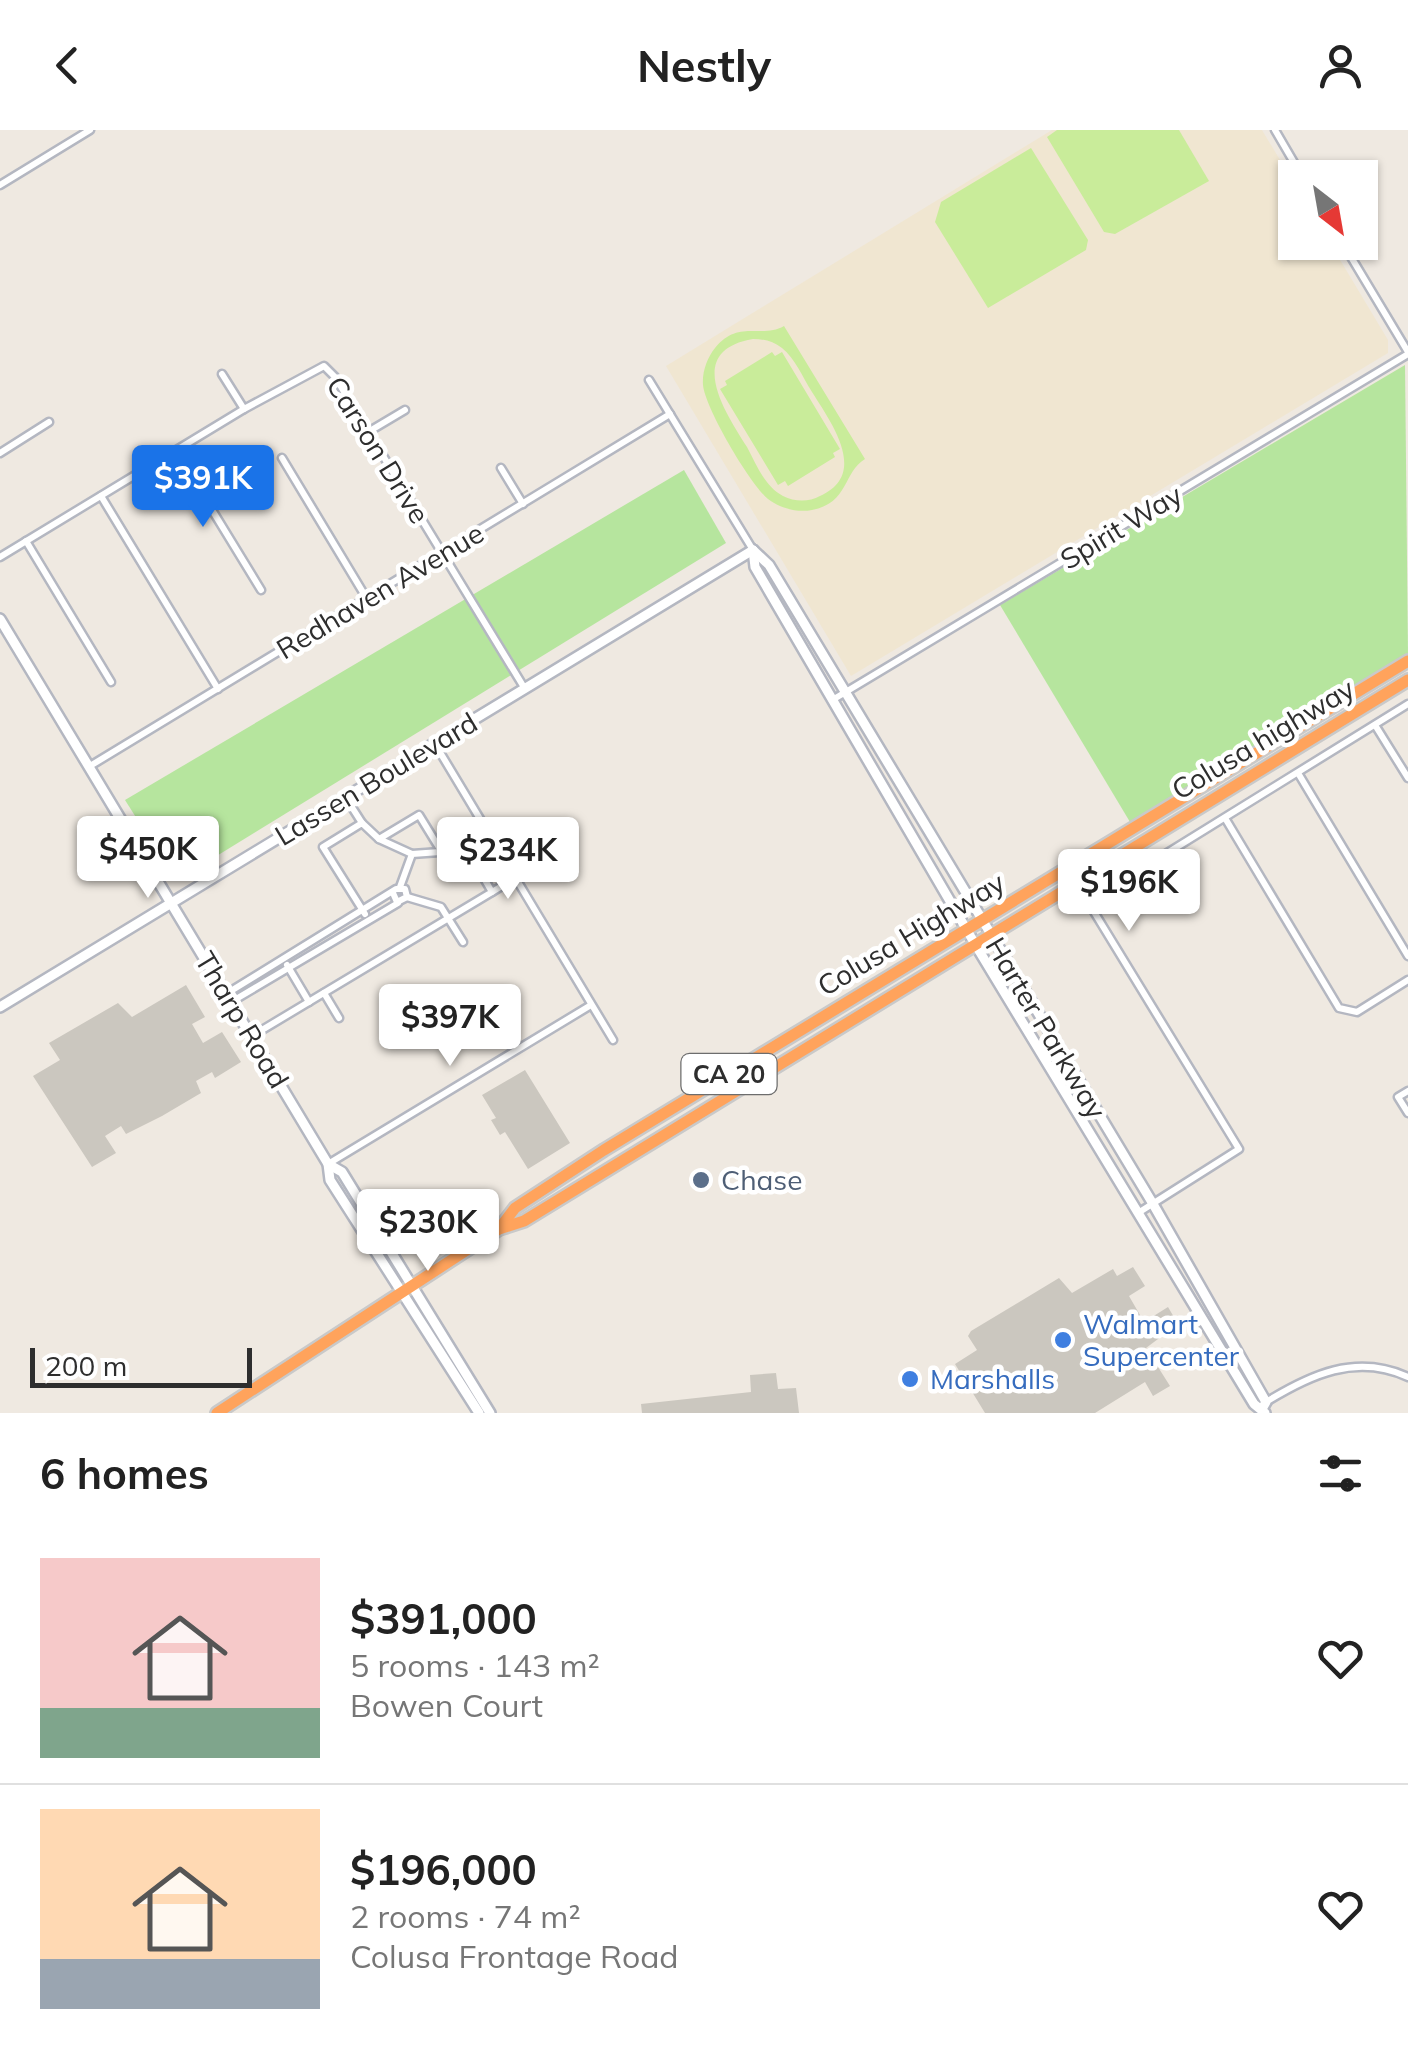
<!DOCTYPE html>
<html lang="en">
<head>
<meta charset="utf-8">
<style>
	body { margin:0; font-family:Mulish,sans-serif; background:#f6f6f6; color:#222; height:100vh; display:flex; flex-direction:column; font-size:38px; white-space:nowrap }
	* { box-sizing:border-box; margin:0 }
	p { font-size:32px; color:#767676 }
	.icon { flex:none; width:55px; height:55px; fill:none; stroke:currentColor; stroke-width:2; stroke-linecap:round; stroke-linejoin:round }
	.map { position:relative; height:1283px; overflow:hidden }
	.panel { display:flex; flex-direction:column; background:#fff; flex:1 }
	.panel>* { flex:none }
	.needle { width:65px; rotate:149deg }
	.tools { position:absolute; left:1278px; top:30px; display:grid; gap:20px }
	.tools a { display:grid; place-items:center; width:100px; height:100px; border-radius:0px; background:#fff; box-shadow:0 2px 8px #0004; font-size:50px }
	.scale { position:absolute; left:30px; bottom:25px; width:222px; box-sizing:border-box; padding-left:10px; border:5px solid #2e2e2e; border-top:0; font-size:28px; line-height:35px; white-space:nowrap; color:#2e2e2e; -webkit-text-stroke:8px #fff; paint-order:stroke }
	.price { position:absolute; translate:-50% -85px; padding:0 22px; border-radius:10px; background:#fff; color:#222; font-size:32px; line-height:65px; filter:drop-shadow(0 2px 5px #0008) }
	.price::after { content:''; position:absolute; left:50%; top:60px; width:30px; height:22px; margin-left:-15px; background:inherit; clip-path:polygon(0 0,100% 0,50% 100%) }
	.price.current { background:#1a73e8; color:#fff }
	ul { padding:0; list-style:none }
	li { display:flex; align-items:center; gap:30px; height:250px; padding:0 40px }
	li+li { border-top:2px solid #e0e0e0 }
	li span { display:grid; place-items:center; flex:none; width:280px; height:200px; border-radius:0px; color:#555 }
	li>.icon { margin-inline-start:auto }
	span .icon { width:120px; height:120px; fill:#fffc; stroke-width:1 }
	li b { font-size:42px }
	h2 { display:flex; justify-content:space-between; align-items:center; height:120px; padding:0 40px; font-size:42px }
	header { display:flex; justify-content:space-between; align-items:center; height:130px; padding:0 40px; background:#fff; font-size:45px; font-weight:700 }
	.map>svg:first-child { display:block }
	.education { fill:#f0e6d1 }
	.green { fill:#b6e59e }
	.pitch { fill:#c9ec9a; fill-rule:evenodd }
	.building { fill:#cbc7bf }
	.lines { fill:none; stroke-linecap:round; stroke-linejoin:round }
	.street-casing { stroke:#b4b7c1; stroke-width:11 }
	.secondary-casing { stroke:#b4b7c1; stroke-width:14 }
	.highway-casing { stroke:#c9c9c9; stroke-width:16 }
	.street { stroke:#fff; stroke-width:6 }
	.secondary { stroke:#fff; stroke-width:9 }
	.highway { stroke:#ffa35c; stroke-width:11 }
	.service-dot { fill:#5c6f8a; stroke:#fff; stroke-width:4 }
	.shop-dot { fill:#3f7fe0; stroke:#fff; stroke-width:4 }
	.labels { text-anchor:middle; stroke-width:9; stroke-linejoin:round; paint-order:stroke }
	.shield { fill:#fff; stroke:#6d6d6d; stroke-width:2.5 }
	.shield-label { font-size:25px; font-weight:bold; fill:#2e2e2e }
	.street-label { font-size:28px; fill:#2e2e2e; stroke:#fff }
	.service-label { font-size:28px; fill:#4e5e75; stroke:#fff; text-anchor:start }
	.shop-label { font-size:28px; fill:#366cbe; stroke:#fff; text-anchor:start }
</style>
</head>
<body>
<header><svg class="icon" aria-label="back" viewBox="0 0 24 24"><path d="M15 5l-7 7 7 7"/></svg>Nestly<svg class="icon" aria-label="person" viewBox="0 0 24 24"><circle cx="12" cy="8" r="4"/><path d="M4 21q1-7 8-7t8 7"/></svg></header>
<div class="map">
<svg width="1408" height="1283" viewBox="0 0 1408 1283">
	<rect width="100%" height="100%" fill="#efe9e1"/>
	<polygon class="education" points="1052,0 1262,0 1295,55 1295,112 1330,113 1388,210 1388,223 851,546 666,236"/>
	<g class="green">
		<polygon points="1405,235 1408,525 1130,692 1000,475"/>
		<polygon points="684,340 726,413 176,751 125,670"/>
	</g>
	<g class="pitch">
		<polygon points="1057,0 1179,0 1209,51 1115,104 1104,102 1047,7"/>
		<polygon points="1031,18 1088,110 1086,120 988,178 935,92 941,72"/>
		<path d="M784 196 865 329C843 342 849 373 812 380 797 383 780 378 768 369 750 354 705 278 703 255 702 242 707 228 715 218 738 189 762 209 784 196ZM753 209C764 209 773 211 782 218 795 228 803 248 812 262 830 291 870 344 820 366 809 372 795 372 783 366 765 357 756 334 747 317 726 283 683 221 753 209Z"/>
		<polygon points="772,222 775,226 782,222 840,319 833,323 835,327 788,356 785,351 778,355 720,259 727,255 725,251"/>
	</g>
	<g class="building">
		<polygon points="186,855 205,887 192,894 203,913 222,902 241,932 215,948 212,942 196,951 201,963 162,986 126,1004 121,996 105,1006 116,1023 92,1037 33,946 60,930 49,913 118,873 132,887"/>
		<polygon points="525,940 570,1013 528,1039 505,1002 500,1005 491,990 496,988 482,965"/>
		<polygon points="1133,1137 1145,1156 1129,1166 1144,1192 1168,1177 1178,1194 1146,1218 1170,1256 1153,1266 1145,1252 1095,1283 985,1283 955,1234 977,1220 968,1206 971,1201 1059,1148 1072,1163 1113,1139 1117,1146"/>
		<polygon points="776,1243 778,1259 796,1258 799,1283 642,1283 641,1274 751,1262 750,1245"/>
	</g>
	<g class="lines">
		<defs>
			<g id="street">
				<polyline points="1275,0 1303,48"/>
				<polyline points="0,55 90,0"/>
				<polyline points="1342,112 1408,222"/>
				<polyline points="222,244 244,279"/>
				<polyline points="649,250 753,420"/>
				<polyline points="368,302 405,280"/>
				<polyline points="176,321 261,460"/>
				<polyline points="0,323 49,292"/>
				<polyline points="282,328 367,469"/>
				<polyline points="501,338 523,374"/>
				<polyline points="101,366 218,559"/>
				<polyline points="26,411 111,552"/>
				<polyline points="0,427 244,279 324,236 335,247 525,559"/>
				<polyline points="834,569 1408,224"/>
				<polyline points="1375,595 1408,648"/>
				<polyline points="435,614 613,910"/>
				<polyline points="90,636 670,284"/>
				<polyline points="1298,643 1408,826"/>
				<polyline points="346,668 362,693"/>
				<polyline points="1225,688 1339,878 1357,882 1408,850"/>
				<polyline points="412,724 379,709 419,685 443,724"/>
				<polyline points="400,757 412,724 454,721 488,702"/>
				<polyline points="492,762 515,748"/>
				<polyline points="407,767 441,777 463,812"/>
				<polyline points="365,784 323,717 362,693 379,709"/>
				<polyline points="287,835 309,872"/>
				<polyline points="324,863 339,888"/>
				<polyline points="226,864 396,759 405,759 407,767 397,772 393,763"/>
				<polyline points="231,872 398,773"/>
				<polyline points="252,906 492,762 465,716"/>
				<polyline points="1408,961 1398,967 1408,983"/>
				<polyline points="328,1034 591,875"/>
				<polyline points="1138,1083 1239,1019 1088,772 1408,574"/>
				<path d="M1266 1272C1310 1245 1356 1223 1408 1247"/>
			</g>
			<g id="secondary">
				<polyline points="753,420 755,437 975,814 1254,1274 1265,1283"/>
				<polyline points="753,420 769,435 1153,1074 1266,1272 1262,1279"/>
				<polyline points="0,489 328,1034 330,1050 479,1283"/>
				<polyline points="0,877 753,420"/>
				<polyline points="328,1034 342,1042 490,1283"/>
			</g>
			<g id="highway">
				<polyline points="499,1099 515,1078 604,1020 1408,531"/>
				<polyline points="217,1283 499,1099 524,1091 1408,550"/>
			</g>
		</defs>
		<use href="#street" class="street-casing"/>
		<use href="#secondary" class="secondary-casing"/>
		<use href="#highway" class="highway-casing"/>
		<use href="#street" class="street"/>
		<use href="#secondary" class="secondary"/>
		<use href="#highway" class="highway"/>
	</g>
	<circle class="service-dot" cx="701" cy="1050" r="10"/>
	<g class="shop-dot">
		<circle cx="1063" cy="1210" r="10"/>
		<circle cx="910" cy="1249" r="10"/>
	</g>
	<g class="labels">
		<rect class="shield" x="681.5" y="924" width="95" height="40" rx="8"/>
		<g class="shield-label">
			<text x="729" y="953">CA 20</text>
		</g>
		<g class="street-label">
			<text transform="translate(378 320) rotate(58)" y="10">Carson Drive</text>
			<text transform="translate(1121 397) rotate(-31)" y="10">Spirit Way</text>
			<text transform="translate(380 461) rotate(-31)" y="10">Redhaven Avenue</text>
			<text transform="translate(1263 609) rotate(-31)" y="10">Colusa highway</text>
			<text transform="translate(376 649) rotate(-31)" y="10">Lassen Boulevard</text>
			<text transform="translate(911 804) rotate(-31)" y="10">Colusa Highway</text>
			<text transform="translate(242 890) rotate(59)" y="10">Tharp Road</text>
			<text transform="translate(1046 898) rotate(59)" y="10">Harter Parkway</text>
		</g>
		<g class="service-label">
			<text x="721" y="1060">Chase</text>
		</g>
		<g class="shop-label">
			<text x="1083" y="1204">Walmart<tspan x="1083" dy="32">Supercenter</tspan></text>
			<text x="930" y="1259">Marshalls</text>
		</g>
	</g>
</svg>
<div class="tools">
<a><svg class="needle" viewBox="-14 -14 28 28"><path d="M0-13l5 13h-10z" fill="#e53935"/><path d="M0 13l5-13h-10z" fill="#767676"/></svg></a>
</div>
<div class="scale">200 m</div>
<b class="price current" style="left:203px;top:400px">$391K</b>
<b class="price" style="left:148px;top:771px">$450K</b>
<b class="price" style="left:508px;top:772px">$234K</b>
<b class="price" style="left:1129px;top:804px">$196K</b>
<b class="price" style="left:450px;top:939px">$397K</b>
<b class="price" style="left:428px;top:1144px">$230K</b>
</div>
<section class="panel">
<h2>6 homes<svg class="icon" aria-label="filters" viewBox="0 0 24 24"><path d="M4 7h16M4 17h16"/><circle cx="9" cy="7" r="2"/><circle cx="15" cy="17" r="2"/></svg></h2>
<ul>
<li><span style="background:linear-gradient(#f6c9c9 75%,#7fa58c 0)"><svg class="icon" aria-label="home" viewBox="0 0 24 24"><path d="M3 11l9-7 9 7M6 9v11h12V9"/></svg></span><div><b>$391,000</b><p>5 rooms · 143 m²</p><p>Bowen Court</p></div><svg class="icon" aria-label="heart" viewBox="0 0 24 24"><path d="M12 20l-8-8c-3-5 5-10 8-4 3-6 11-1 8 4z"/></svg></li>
<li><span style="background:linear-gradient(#ffd9b3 75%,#9aa5b1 0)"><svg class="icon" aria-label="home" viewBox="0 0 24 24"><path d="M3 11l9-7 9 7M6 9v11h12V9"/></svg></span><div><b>$196,000</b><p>2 rooms · 74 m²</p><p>Colusa Frontage Road</p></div><svg class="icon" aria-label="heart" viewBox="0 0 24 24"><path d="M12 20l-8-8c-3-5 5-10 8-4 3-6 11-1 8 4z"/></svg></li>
</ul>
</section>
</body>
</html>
